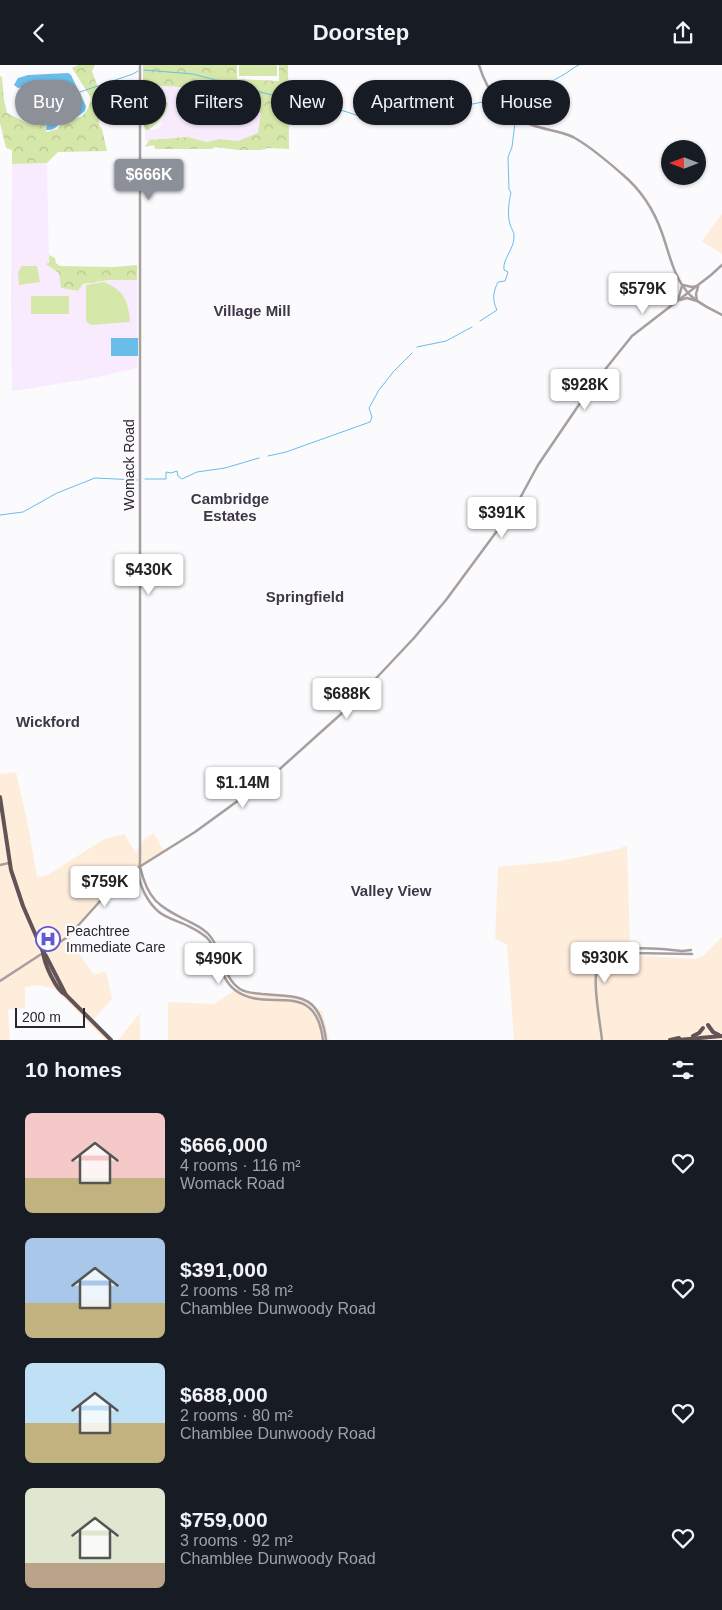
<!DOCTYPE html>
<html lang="en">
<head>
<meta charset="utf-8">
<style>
	body { margin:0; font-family:Arial,sans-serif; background:#242831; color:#f1f3f6; height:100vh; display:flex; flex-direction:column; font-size:19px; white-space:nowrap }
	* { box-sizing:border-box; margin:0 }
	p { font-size:16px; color:#9ea1a6 }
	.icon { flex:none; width:28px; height:28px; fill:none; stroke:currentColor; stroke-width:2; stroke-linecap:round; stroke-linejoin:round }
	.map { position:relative; height:975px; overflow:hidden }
	.details { display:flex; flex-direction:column; background:#171b24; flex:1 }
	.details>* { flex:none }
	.top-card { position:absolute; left:15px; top:15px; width:692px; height:45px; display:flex; gap:10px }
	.needle { width:32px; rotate:270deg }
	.buttons { position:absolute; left:661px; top:75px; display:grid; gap:10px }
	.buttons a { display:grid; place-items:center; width:45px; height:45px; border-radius:50%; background:#171b24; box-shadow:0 1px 4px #0004; font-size:25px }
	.scale { position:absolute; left:15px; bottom:12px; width:70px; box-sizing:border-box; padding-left:5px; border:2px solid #2a272d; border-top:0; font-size:14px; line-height:18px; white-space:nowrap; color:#2a272d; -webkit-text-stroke:4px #fbfafd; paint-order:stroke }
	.price { position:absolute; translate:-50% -42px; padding:0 11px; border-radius:5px; background:#fff; color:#222; font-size:16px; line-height:32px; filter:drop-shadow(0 1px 2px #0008) }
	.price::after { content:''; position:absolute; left:50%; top:30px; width:15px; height:11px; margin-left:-8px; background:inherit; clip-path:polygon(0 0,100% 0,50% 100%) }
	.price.on { background:#8c9099; color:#fff }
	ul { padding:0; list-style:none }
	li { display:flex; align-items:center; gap:15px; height:125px; padding:0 25px }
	li span { display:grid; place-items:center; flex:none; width:140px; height:100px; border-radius:8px; color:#555 }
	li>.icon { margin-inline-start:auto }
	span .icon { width:60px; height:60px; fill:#fffc; stroke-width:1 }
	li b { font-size:21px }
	h2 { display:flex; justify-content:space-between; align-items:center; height:60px; padding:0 25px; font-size:21px }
	.pill { padding:0 18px; border-radius:22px; background:#171b24; box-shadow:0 1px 4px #0004; font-size:18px; line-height:45px }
	.pill.on { background:#8c9099; color:#fff }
	header { display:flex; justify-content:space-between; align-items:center; height:65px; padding:0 25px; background:#171b24; font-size:22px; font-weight:800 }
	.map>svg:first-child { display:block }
	.commercial { fill:#ffeddc }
	.education { fill:#f9ebfe }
	.forest { fill:url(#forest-crowns) }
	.park { fill:#d6e7aa }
	.water { fill:#6bbde9 }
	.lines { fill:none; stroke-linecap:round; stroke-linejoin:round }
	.stream { stroke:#6bbde9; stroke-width:1 }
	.minor { stroke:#a79ea0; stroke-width:2.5 }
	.major { stroke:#625357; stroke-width:4 }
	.labels { text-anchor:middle; stroke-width:4.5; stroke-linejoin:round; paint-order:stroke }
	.street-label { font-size:14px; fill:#2a272d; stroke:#fbfafd }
	.poi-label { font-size:14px; fill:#2a272d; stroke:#fbfafd; text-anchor:start }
	.neighbourhood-label { font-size:15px; font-weight:bold; fill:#3e3745; stroke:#fbfafd }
</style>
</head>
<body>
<header><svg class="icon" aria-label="back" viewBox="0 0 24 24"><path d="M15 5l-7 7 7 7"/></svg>Doorstep<svg class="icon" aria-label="share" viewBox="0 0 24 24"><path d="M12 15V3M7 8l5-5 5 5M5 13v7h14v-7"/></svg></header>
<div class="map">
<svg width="722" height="975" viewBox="0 0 722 975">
	<defs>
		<pattern id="forest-crowns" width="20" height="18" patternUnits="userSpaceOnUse" patternTransform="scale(1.25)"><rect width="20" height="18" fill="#d6e7aa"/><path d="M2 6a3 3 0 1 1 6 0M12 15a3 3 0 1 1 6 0" fill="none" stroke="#b8c693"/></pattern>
	</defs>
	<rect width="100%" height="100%" fill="#fbfafd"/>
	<g class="commercial">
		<polygon points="722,149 722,189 702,176"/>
		<polygon points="16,707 28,760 37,812 48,810 104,774 124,769 136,788 144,774 154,768 164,787 122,815 105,828 96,842 72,868 70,875 94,910 104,906 107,910 112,934 93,955 111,975 105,975 55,924 39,920 25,922 25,943 8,945 10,975 0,975 0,740 2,740 0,727 0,709"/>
		<polygon points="627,780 630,879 629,890 695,894 703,891 722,872 722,975 514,975 507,880 495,873 498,802 560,796 619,784"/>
		<polygon points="238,923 252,929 280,929 303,935 323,947 329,975 168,975 168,937 214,939"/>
		<polygon points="140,948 140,975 118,975"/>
	</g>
	<g class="education">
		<polygon points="143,20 182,22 201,28 205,25 222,30 226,33 227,36 235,45 242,47 261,48 259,68 238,76 220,74 207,77 183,72 145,76 145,65 155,64 160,62 167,45 168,38 162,31 146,24 143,25"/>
		<polygon points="47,98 49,199 48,199 59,208 62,223 78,226 83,219 109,215 137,215 137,303 88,314 14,326 12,325 11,237 12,99"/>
	</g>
	<g class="forest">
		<path d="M78 0H95L92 6 100 28 98 33 99 60 102 64 107 86 58 87 47 98 12 99V85L6 83 0 58V11L2 12 4 35 7 48 27 58 45 54 46 67 58 64C65 46 85 65 91 33L72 3Z"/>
		<path d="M143 0H237V14L279 16V0H288L289 84 268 83 261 85H238L216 82 211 84H155L154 80 145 82 149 75 187 72 207 77 220 74 238 76 258 68 261 48C247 46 231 49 225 32 217 28 209 24 201 28L182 22 143 20Z"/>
		<path d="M146 24 161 30 168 39C165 53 159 55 149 65H145L144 62 143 25Z"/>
		<polygon points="49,190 55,193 56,198 60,201 114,202 137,200 137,215 109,215 83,219 78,226 61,223 59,208 46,199 49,198"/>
	</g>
	<g class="park">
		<rect x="239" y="0" width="38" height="11"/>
		<polygon points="22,201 37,201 40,217 19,220 18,207"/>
		<path d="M104 217C125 226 128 236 130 257L91 260 86 256V220Z"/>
		<rect x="31" y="231" width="38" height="18"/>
	</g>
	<g class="water">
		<polygon points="68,8 71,10 86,41 85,46 77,52 62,56 55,63 51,65 46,65 47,57 39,34 38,25 23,22 18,23 14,20 18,13 28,10"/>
		<rect x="111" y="273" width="27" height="18"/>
	</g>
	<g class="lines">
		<g class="stream">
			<polyline points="144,5 193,9 302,38"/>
			<polyline points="80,27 133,9 138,6"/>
			<polyline points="498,32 508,32 537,25"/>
			<polyline points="305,38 326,40 374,56 395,59 412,56 431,47 493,35"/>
			<path d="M519 50 518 49C528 29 544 21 563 10 569 7 573 2 579 0"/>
			<path d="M480 256 497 245C492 235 493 227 498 217L505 216 508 207 504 205C502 194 515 184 514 170 514 167 511 163 510 159 507 149 509 137 511 127L509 125 508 92 512 82 515 58"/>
			<polyline points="417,282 446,276 472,262"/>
			<polyline points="268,391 286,387 370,357 372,352 369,343 379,325 394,306 412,288"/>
			<polyline points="145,414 166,414 166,407 171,408 177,406 178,411 182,414 197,407 225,403 259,393"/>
			<polyline points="0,450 23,447 57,428 95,413 137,415"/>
		</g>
		<g class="minor">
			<path d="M140 0V796C140 800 139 803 139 807 138 820 149 839 159 847 166 853 178 856 186 860 194 864 203 868 209 875 220 890 219 913 235 925 267 950 315 911 323 975"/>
			<path d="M479 0C487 27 505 51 532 60 546 65 560 66 573 72 590 81 607 96 622 109 640 124 654 145 662 168 670 190 673 212 690 230 699 239 711 244 722 250"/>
			<polyline points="683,220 692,222 697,221"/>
			<polyline points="678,235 682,221"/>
			<polyline points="680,235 687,233 697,236 696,229 698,222"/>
			<polyline points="0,800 9,798"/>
			<path d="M140 802C148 835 158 841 188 856 196 860 205 864 210 871 223 886 222 912 240 924 246 928 254 928 262 929 301 932 320 929 326 975"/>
			<polyline points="124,813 134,811 139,816"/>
			<polyline points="628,886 632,888 692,889"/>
			<polyline points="0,916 66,873 75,864 111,824 128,809 195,767 272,711 351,640 414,573 446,535 508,451 519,435 538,400 591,322 632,271 711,210 722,200"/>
			<path d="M602 975C600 956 594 928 596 910 601 874 658 884 683 886L691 885"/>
		</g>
		<g class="major">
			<polyline points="0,732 11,805 23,841 43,887 46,891 66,930 111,975"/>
			<path d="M43 887C44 898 56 926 66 930"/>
			<polyline points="708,960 713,967 719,970"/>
			<polyline points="693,971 699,968 703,963"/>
			<polyline points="670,975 679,973"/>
			<polyline points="678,975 722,971"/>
		</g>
	</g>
	<defs>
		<symbol id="hospital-ring" viewBox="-11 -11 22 22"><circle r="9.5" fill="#fbfafd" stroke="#6259d2" stroke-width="1.5"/><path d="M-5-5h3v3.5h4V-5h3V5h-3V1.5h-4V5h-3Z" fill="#6259d2"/></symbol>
	</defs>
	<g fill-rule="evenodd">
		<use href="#hospital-ring" x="34" y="860" width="28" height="28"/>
	</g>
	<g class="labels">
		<g class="street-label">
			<text transform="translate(129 400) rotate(-90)" y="5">Womack Road</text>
		</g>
		<g class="poi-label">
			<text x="66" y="871">Peachtree<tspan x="66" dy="16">Immediate Care</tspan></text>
		</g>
		<g class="neighbourhood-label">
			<text x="252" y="251">Village Mill</text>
			<text x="230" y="439">Cambridge<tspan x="230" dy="17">Estates</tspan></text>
			<text x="305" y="537">Springfield</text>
			<text x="48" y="662">Wickford</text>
			<text x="391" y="831">Valley View</text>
		</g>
	</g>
</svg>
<div class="buttons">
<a><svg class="needle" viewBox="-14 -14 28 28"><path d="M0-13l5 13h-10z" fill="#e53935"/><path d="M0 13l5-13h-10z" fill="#9ea1a6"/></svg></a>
</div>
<div class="scale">200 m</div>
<b class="price on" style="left:149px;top:136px">$666K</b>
<b class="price" style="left:643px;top:250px">$579K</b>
<b class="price" style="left:585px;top:346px">$928K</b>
<b class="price" style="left:502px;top:474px">$391K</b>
<b class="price" style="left:149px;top:531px">$430K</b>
<b class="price" style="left:347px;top:655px">$688K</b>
<b class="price" style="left:243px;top:744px">$1.14M</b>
<b class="price" style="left:105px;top:843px">$759K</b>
<b class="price" style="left:605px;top:919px">$930K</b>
<b class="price" style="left:219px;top:920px">$490K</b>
<div class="top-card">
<a class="pill on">Buy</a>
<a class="pill">Rent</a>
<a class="pill">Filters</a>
<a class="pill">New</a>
<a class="pill">Apartment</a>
<a class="pill">House</a>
</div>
</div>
<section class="details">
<h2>10 homes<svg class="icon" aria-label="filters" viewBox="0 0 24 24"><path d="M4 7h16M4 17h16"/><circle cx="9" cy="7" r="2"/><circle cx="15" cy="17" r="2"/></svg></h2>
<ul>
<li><span style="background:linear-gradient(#f6c9c9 65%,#c2b280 0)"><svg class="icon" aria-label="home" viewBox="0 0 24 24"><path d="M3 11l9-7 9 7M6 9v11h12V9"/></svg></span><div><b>$666,000</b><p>4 rooms · 116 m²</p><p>Womack Road</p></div><svg class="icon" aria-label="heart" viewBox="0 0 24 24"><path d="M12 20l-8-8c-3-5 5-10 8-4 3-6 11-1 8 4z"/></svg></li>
<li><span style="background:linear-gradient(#a9c7e8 65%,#c2b280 0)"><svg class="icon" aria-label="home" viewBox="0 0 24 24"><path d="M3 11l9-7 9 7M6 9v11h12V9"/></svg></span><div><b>$391,000</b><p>2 rooms · 58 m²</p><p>Chamblee Dunwoody Road</p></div><svg class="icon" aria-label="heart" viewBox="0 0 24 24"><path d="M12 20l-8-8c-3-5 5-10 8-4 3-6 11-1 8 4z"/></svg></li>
<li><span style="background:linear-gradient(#bfe0f5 60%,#c2b280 0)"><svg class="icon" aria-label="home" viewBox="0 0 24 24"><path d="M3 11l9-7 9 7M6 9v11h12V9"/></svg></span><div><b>$688,000</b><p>2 rooms · 80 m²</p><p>Chamblee Dunwoody Road</p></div><svg class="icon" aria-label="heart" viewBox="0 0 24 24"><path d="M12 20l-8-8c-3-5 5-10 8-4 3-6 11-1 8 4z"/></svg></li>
<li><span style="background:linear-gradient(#dfe7d0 75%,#b9a48a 0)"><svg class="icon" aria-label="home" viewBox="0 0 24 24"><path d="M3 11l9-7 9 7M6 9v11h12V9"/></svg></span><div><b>$759,000</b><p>3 rooms · 92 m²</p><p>Chamblee Dunwoody Road</p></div><svg class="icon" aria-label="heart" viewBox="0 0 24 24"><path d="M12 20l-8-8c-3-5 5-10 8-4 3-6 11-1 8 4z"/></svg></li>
</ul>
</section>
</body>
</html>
